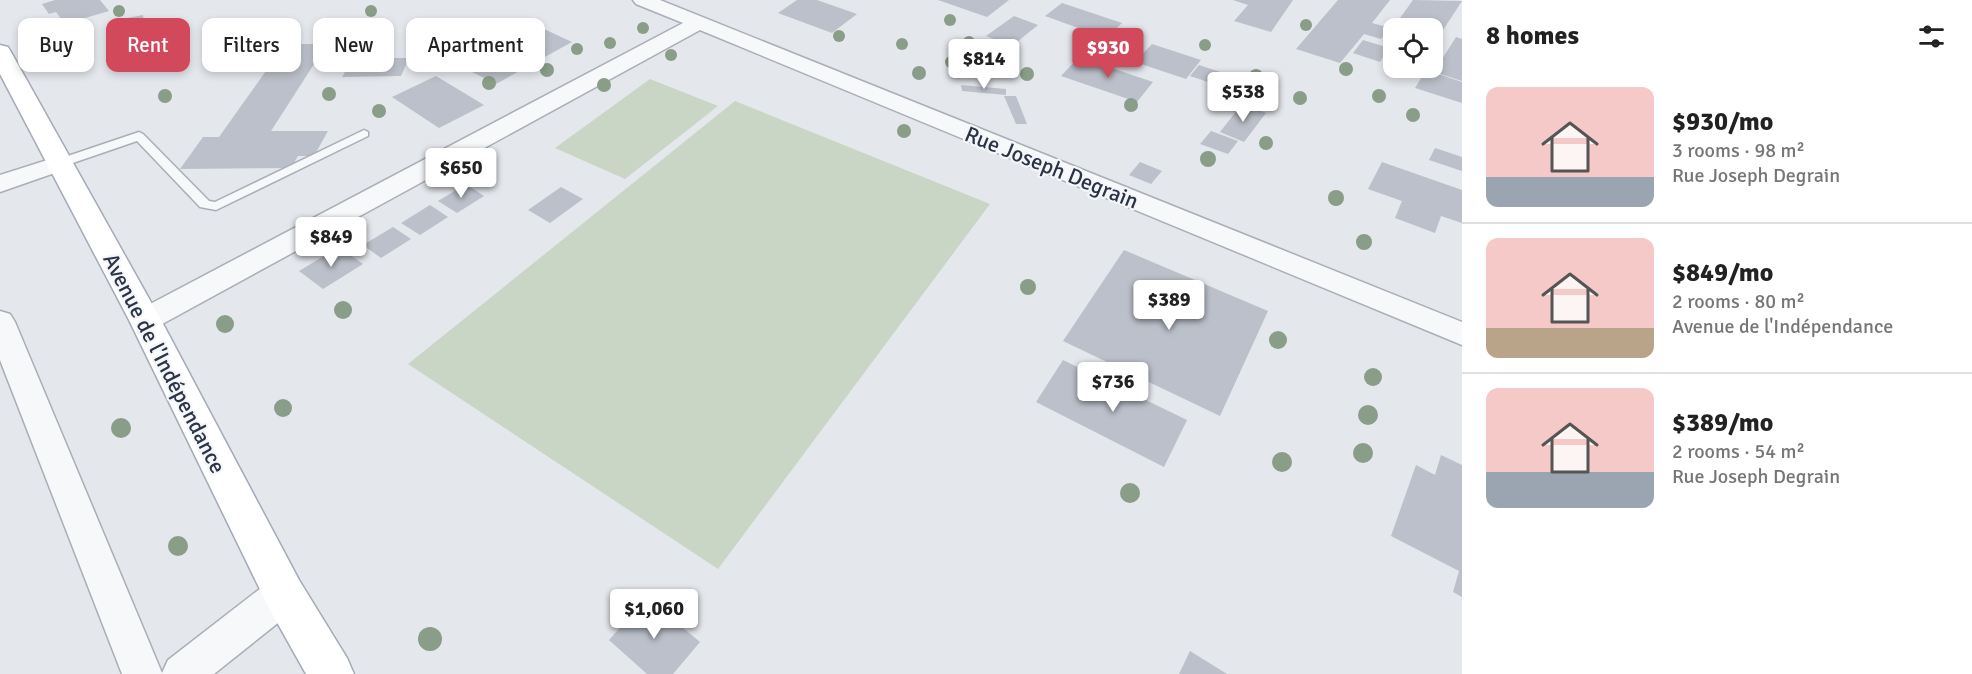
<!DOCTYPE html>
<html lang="en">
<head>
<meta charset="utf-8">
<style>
	body { margin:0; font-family:Signika,sans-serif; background:#f6f6f6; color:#222; height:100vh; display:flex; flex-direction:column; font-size:22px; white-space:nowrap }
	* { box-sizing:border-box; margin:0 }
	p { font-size:20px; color:#767676 }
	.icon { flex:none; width:33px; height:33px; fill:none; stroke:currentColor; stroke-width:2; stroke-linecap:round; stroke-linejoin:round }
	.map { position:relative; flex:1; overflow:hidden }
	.sheet { display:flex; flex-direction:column; background:#fff; width:510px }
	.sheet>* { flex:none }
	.banner { position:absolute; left:18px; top:18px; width:570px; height:54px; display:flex; gap:12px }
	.buttons { position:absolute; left:1383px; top:18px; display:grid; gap:12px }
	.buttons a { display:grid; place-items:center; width:60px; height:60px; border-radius:12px; background:#fff; box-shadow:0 3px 9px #0003; font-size:30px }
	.price { position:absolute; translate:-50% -51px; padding:0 14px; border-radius:6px; background:#fff; color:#222; font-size:20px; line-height:39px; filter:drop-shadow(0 2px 3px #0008) }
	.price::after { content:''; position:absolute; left:50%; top:36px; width:18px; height:14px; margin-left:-9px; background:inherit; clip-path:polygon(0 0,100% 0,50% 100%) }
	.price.current { background:#d1495b; color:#fff }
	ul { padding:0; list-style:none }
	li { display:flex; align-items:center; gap:18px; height:150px; padding:0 24px }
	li+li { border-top:2px solid #e0e0e0 }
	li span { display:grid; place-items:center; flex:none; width:168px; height:120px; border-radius:12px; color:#555 }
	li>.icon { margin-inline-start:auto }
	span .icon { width:72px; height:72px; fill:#fffc; stroke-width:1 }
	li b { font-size:26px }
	h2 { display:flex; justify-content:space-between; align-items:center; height:72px; padding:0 24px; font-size:26px }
	.tag { padding:0 21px; border-radius:12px; background:#fff; box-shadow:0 3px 9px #0003; font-size:21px; line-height:54px }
	.tag.current { background:#d1495b; color:#fff }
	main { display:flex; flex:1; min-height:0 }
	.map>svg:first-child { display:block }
	.green { fill:#c9d6c5 }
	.building { fill:#bbc0ca }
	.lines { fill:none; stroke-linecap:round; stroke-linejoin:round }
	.service-casing { stroke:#a9aeb7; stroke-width:3 }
	.minor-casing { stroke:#a9aeb7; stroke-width:3 }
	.primary-casing { stroke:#a3abb8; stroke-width:3 }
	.service { fill:#f7f8fa; fill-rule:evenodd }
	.minor { fill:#f7f8fa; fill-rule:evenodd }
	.primary { fill:#fff; fill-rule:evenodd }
	.tree { fill:#899d89 }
	.labels { text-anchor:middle; stroke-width:4.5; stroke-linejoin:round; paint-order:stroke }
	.street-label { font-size:22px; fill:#2b3445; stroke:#f4f6f9 }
</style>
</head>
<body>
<main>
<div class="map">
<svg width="1462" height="674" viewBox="0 0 1462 674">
	<rect width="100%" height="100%" fill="#e4e7ec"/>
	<g class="green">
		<polygon points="650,79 718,106 625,179 555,148"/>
		<polygon points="735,101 990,204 718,569 408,364"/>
	</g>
	<g class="building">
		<polygon points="55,0 100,0 109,11 65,24 56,12 49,14 42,4"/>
		<polygon points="797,0 817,0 857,14 832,33 778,13"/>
		<polygon points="938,0 1009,0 987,17"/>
		<polygon points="1233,0 1293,0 1271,32 1234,21 1248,5"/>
		<polygon points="1338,0 1390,0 1372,23 1390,28 1381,39 1364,34 1340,63 1296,49"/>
		<polygon points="1413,0 1462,1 1432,47 1432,28 1394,28 1394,42 1385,39"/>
		<polygon points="1062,3 1122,23 1106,38 1045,16"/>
		<polygon points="143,15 144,23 117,28 117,20"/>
		<polygon points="1014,16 1038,25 1012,46 986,36"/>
		<polygon points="531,23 572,42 496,84 454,63"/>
		<polygon points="1456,37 1462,39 1462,81 1434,72"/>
		<polygon points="1363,40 1389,48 1380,62 1353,53"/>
		<polygon points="266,44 355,44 345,61 316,61 271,131 328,131 314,156 298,156 291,168 180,169 203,137 219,137 273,61 253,61"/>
		<polygon points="1152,44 1201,60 1186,79 1135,62"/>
		<polygon points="1079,57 1153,82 1137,102 1061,76"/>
		<polygon points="353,58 409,58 401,76 342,77"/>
		<polygon points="1199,65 1247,81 1238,92 1190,76"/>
		<polygon points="1426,70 1462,82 1462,103 1415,88"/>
		<polygon points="436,76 484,105 439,128 392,97"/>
		<polygon points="961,85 1006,89 1006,95 962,91"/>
		<polygon points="1004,96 1016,96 1027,124 1016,124"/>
		<polygon points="1242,104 1266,113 1244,142 1220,132"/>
		<polygon points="1211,131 1238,141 1228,154 1200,144"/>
		<polygon points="1435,148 1462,157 1462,171 1429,160"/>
		<polygon points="1140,162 1162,171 1151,184 1129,175"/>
		<polygon points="1382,162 1462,190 1462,223 1441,216 1435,233 1395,218 1402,201 1368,189"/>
		<polygon points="466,184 484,196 457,213 438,201"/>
		<polygon points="561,187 583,199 550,223 528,210"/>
		<polygon points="430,205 448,217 420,235 401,223"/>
		<polygon points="393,227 411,239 381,258 363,245"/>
		<polygon points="339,247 363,264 323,289 299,271"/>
		<polygon points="1124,250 1268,311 1220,416 1063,341"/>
		<polygon points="1063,360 1187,420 1164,467 1036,402"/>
		<polygon points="1441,455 1462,465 1462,597 1453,592 1459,571 1391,536 1416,465 1435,475"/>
		<polygon points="647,598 700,642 673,674 647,674 609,640"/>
		<polygon points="1190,651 1227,674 1179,674"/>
	</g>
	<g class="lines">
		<defs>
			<polygon id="service" points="364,130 368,132 368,136 216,210 200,207 137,141 64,166 56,166 54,163 56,160 139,132 143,134 209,201 215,202"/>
			<g id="minor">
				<polygon points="633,0 660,0 1462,322 1462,345 700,30 155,328 145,331 135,328 130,320 135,312 683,23 636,4"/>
				<polygon points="60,156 69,158 72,163 69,168 0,192 0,175"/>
				<polygon points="0,311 10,314 15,322 162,673 168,660 270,581 284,575 298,581 303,594 298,607 214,674 122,674 0,360"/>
			</g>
			<polygon id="primary" points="0,45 8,47 11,52 161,320 299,580 347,658 354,674 306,674 269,608 129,320 0,74"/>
		</defs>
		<use href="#service" class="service-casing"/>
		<use href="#minor" class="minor-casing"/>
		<use href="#primary" class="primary-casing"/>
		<use href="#service" class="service"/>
		<use href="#minor" class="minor"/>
		<use href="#primary" class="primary"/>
	</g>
	<g class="tree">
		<circle cx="119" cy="11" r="6"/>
		<circle cx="371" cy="11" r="6"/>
		<circle cx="950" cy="20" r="6"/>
		<circle cx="452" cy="25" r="6"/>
		<circle cx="1306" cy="25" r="6"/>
		<circle cx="643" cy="28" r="6"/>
		<circle cx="839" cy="36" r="6"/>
		<circle cx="969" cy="42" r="6"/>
		<circle cx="610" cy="43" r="6"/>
		<circle cx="902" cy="44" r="6"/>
		<circle cx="1205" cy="45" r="6"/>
		<circle cx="434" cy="49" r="6"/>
		<circle cx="577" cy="49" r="6"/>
		<circle cx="671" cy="55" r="6"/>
		<circle cx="1106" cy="60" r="6"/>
		<circle cx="951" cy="62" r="6"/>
		<circle cx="1346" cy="69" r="7"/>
		<circle cx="547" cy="70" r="7"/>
		<circle cx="919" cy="73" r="7"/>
		<circle cx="1027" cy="74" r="7"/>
		<circle cx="1256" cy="76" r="7"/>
		<circle cx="489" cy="83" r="7"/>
		<circle cx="604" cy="85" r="7"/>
		<circle cx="329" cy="94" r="7"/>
		<circle cx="165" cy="96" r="7"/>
		<circle cx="1379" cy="96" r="7"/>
		<circle cx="1300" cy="98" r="7"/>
		<circle cx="1131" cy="105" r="7"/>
		<circle cx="379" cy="111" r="7"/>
		<circle cx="1413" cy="115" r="7"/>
		<circle cx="904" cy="131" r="7"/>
		<circle cx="1266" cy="143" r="7"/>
		<circle cx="1208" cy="159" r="8"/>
		<circle cx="1336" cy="198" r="8"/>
		<circle cx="1364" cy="242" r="8"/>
		<circle cx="1028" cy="287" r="8"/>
		<circle cx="343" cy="310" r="9"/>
		<circle cx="225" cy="324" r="9"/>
		<circle cx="1278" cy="340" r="9"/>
		<circle cx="1373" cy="377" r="9"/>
		<circle cx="283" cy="408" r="9"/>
		<circle cx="1368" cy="415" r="10"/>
		<circle cx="121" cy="428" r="10"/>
		<circle cx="1363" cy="453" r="10"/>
		<circle cx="1282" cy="462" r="10"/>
		<circle cx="1130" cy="493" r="10"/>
		<circle cx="178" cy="546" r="10"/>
		<circle cx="430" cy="639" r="12"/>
	</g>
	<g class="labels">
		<g class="street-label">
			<text transform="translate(1052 167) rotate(22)" y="8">Rue Joseph Degrain</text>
			<text transform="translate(165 363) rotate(63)" y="8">Avenue de l'Indépendance</text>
		</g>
	</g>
</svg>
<div class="buttons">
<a><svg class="icon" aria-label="locate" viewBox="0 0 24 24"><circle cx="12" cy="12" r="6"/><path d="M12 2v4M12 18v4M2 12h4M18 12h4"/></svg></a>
</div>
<b class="price current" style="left:1108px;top:79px">$930</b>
<b class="price" style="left:984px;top:90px">$814</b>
<b class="price" style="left:1243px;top:123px">$538</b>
<b class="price" style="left:461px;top:199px">$650</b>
<b class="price" style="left:331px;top:268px">$849</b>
<b class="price" style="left:1169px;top:331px">$389</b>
<b class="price" style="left:1113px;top:413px">$736</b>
<b class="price" style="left:654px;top:640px">$1,060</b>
<div class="banner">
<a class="tag">Buy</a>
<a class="tag current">Rent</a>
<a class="tag">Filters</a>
<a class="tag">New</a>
<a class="tag">Apartment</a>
</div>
</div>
<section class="sheet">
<h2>8 homes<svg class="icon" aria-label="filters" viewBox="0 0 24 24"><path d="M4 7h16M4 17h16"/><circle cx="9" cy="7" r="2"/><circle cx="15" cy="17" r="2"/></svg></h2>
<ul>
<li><span style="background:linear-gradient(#f6c9c9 75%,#9aa5b1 0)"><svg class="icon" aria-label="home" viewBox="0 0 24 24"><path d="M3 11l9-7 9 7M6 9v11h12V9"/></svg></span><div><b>$930/mo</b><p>3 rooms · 98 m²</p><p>Rue Joseph Degrain</p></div></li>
<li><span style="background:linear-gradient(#f6c9c9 75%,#b9a48a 0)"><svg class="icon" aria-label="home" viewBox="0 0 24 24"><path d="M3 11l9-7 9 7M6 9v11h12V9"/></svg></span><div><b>$849/mo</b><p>2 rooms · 80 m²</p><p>Avenue de l'Indépendance</p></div></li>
<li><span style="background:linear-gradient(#f6c9c9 70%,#9aa5b1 0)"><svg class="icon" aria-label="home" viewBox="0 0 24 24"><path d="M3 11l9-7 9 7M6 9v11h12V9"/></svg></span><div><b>$389/mo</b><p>2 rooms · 54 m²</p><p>Rue Joseph Degrain</p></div></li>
</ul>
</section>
</main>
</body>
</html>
